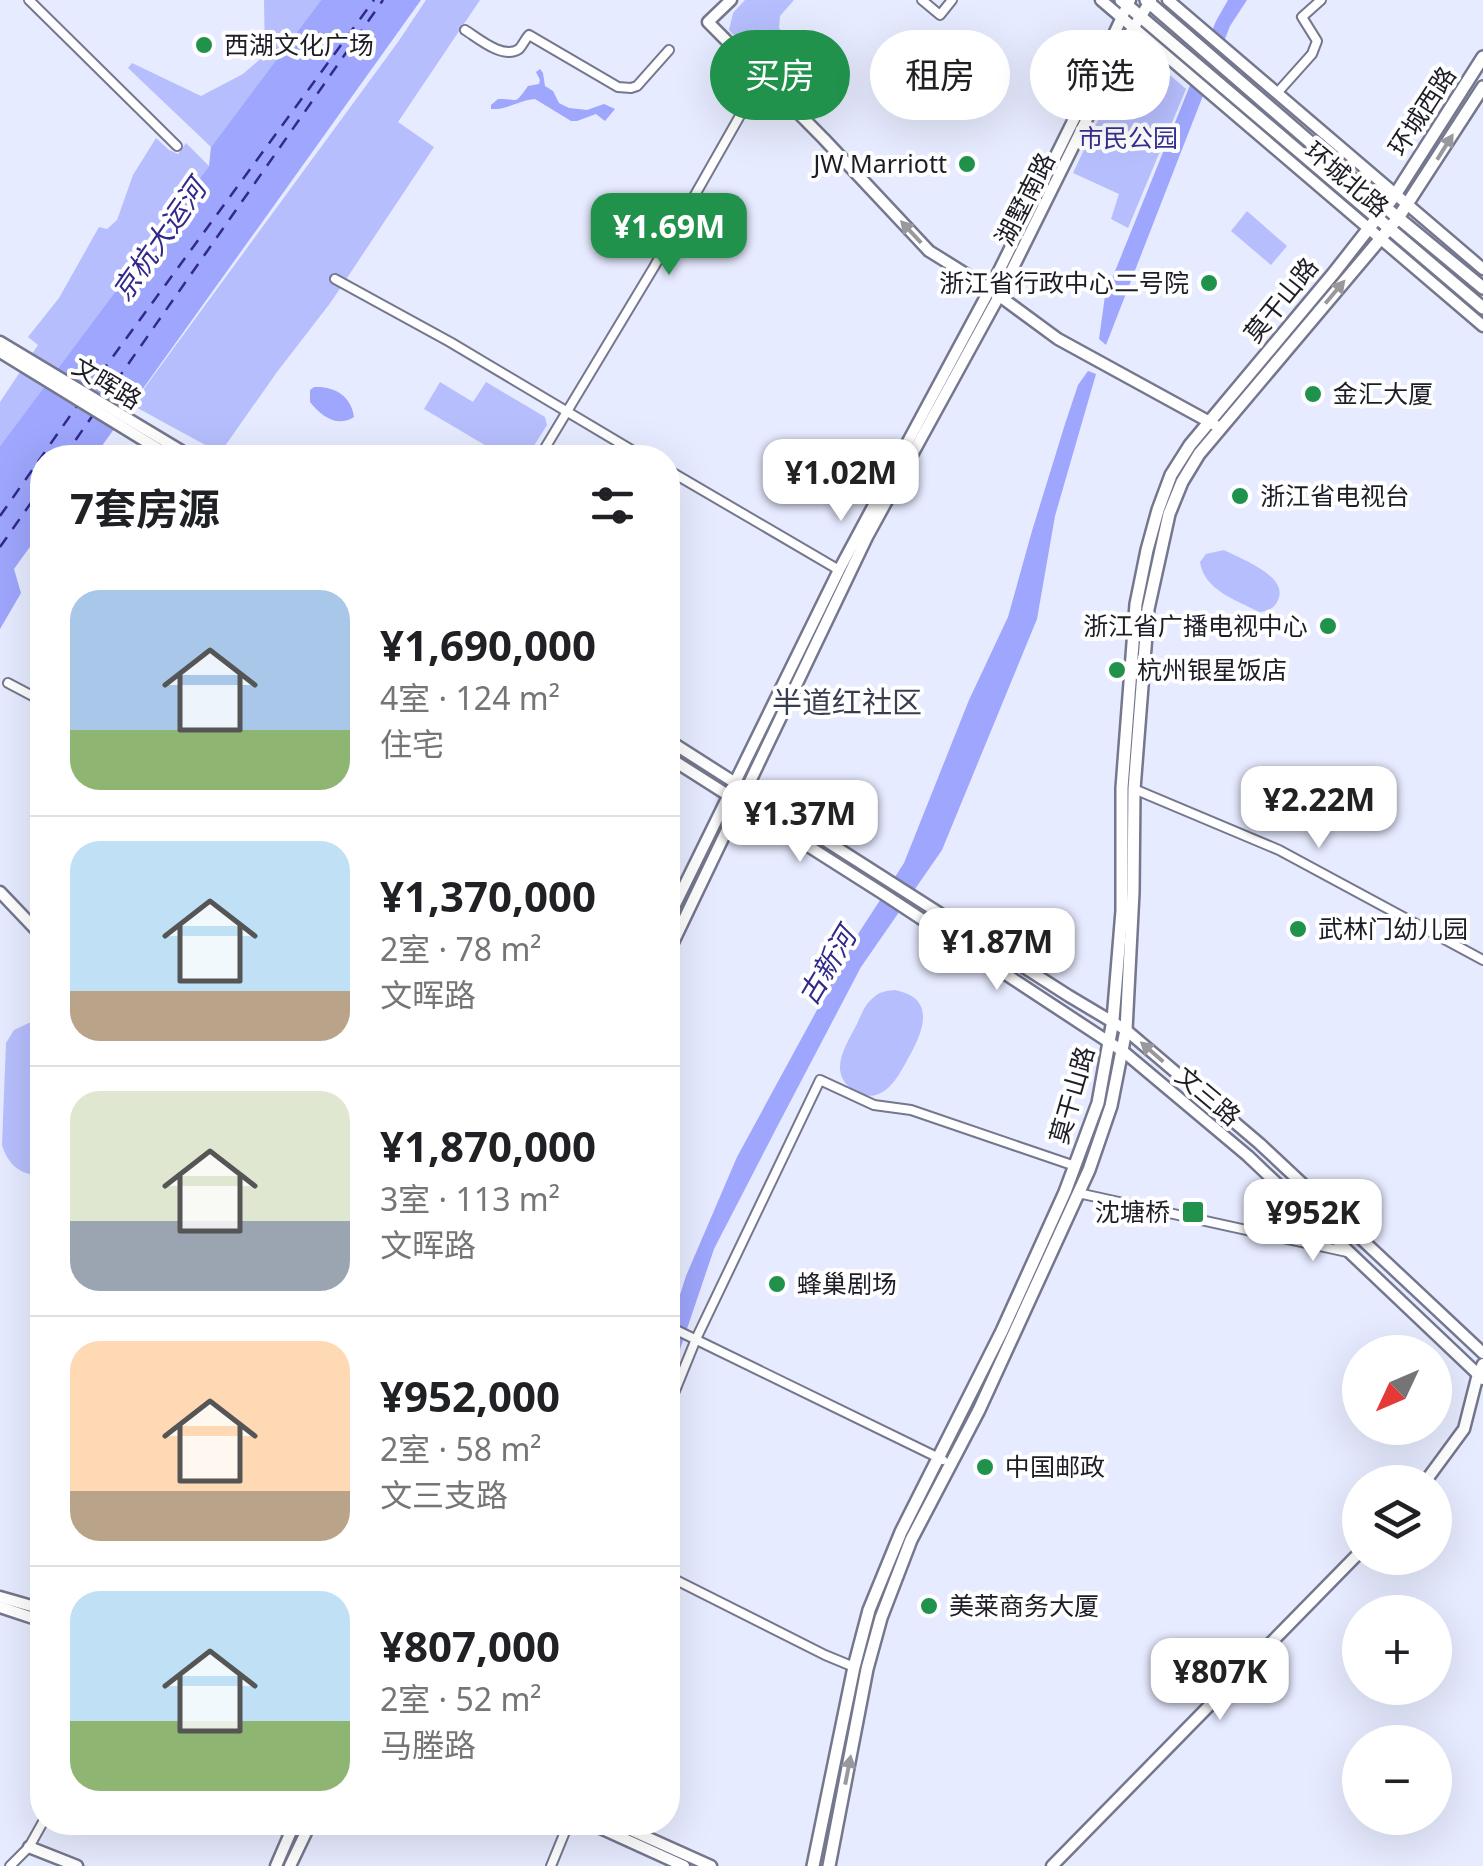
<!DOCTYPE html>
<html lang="zh">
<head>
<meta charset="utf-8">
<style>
	body { margin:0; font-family:"Noto Sans","Noto Sans SC",sans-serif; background:#f2f2f2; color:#202124; height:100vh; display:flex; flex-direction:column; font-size:38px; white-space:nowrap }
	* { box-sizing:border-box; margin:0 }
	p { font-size:32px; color:#757577 }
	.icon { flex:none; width:55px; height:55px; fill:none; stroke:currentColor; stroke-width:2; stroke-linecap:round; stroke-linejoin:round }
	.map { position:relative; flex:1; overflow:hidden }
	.details { position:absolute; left:30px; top:445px; width:650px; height:1390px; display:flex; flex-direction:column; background:#fff; border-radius:40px; box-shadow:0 10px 40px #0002 }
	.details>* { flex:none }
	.guide { position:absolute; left:710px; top:30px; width:622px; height:90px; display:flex; gap:20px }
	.needle { width:65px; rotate:226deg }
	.fabs { position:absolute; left:1342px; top:1335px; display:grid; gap:20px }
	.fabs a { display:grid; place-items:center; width:110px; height:110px; border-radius:50%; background:#fff; box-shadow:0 10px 40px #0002; font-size:50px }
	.price { position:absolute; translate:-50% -85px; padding:0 22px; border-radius:20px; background:#fff; color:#222; font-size:32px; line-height:65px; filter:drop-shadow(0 2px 5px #0008) }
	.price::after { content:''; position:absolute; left:50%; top:60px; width:30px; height:22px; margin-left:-15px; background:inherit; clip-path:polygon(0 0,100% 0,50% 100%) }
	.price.on { background:#21924b; color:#fff }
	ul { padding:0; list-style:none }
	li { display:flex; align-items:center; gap:30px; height:250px; padding:0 40px }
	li+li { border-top:2px solid #e0e0e0 }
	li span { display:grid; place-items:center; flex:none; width:280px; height:200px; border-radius:30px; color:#555 }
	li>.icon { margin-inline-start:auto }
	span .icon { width:120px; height:120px; fill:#fffc; stroke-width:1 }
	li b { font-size:42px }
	h2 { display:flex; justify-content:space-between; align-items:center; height:120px; padding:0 40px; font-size:42px }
	.pill { padding:0 35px; border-radius:45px; background:#fff; box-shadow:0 10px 40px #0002; font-size:35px; line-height:90px }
	.pill.on { background:#21924b; color:#fff }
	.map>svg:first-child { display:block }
	.green { fill:#b6befd }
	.water { fill:#9ea6fd }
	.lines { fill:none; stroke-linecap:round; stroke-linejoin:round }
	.ferry { stroke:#31298b; stroke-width:2.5; stroke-dasharray:12 10; stroke-linecap:butt }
	.street-casing { stroke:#74778d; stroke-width:12 }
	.secondary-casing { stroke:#74778d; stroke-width:15 }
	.primary-casing { stroke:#74778d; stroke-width:16 }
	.street { stroke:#fff; stroke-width:8 }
	.secondary { stroke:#fff; stroke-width:10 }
	.primary { stroke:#fff; stroke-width:11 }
	.oneway { fill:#99999d }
	.poi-dot { fill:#21924b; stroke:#fff; stroke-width:4 }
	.labels { text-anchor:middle; stroke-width:8; stroke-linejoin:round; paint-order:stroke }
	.poi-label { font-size:25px; fill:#1c1d26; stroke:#fff; text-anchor:start }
	.street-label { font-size:25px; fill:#1c1d26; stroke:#fff }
	.park-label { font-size:25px; fill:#363092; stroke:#fff }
	.water-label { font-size:28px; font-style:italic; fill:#31298b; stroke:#fff }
	.quarter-label { font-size:30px; fill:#3a3d50; stroke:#fff }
</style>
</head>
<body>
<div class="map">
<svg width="1483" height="1866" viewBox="0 0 1483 1866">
	<rect width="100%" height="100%" fill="#e7ebff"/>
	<g class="green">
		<polygon points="264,0 321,0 211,147 128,68 132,63 201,96 243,74 265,55"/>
		<polygon points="426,0 480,0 398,122 434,147 331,302 277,372 220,453 132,405 398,42"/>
		<polygon points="745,0 794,0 780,16 779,28 787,37 759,62 729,30 733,13"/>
		<polygon points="1134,44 1186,89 1128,228 1111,219 1119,194 1073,173"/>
		<polygon points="156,138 169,150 178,154 186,143 209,166 0,446 0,402 38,345 28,337 59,298 99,227 107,229 117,220 133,175"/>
		<polygon points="1247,211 1287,246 1271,265 1231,231"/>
		<polygon points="440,382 473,402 486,382 545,417 547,425 527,457 505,457 424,409"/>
		<path d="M1224 550C1241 559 1289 576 1278 600 1274 609 1268 611 1259 612 1236 600 1204 590 1200 562L1206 554Z"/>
		<path d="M894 990C935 997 925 1028 910 1055 899 1075 884 1108 855 1091 826 1074 846 1045 857 1024 861 1015 865 1004 873 998 879 992 885 991 894 990Z"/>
		<path d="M33 1021H42V1175C21 1176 8 1165 2 1145L6 1043 14 1030Z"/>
	</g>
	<g class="water">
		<polygon points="321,0 421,0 94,457 42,458 42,530 14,569 21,593 0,629 0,446 209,166 211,147"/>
		<polygon points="1228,0 1247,0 1230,26 1106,345 1099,339 1105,296 1216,21"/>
		<path d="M540 69 543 73 545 86 553 91 559 103 569 108 587 110 604 104 615 109 605 121 596 114 577 121H571L535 99C519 100 508 110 491 109V105L498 99C519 98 513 107 528 86L539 84 540 80 536 72Z"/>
		<polygon points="1088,371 1096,374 1055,516 1037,619 942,850 861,967 777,1127 714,1249 668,1385 668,1332 686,1276 737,1157 860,931 904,863 969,700 1008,617 1032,531 1065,424 1078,385"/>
		<path d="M314 387C335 386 351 396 354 417 337 428 321 416 310 402V390Z"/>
	</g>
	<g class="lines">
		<g class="ferry">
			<polyline points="87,392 374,0"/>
			<polyline points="103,400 383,0"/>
			<polyline points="63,458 93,415"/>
			<polyline points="0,516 77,406"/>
			<polyline points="0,547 42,487"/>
		</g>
		<defs>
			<g id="street">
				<polyline points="29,0 177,146"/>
				<polyline points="922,0 940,15 952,0"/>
				<path d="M465 30C478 38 503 60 519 49 523 45 525 39 529 35L618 87 631 88 637 86 669 50"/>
				<polyline points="1278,92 1312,54 1317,41 1302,17 1321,0"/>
				<polyline points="335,279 450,342 645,458"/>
				<polyline points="539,458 654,267 762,77"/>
				<polyline points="668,470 839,570"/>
				<polyline points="8,683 42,701"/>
				<polyline points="1134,789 1279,850 1483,960"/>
				<polyline points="1078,1193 1347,1252"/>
				<polyline points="668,1326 943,1460"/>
				<polyline points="668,1408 696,1339 820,1080 874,1105 911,1110 1075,1166"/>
				<polyline points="668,1576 825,1655 854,1667"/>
				<polyline points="10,1866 29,1847 43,1822"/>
				<polyline points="551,1866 569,1822"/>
			</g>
			<g id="secondary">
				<polyline points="731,0 708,22 824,139 929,251 990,289 1058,339 1215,425"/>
				<polyline points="1101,0 1483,326"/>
				<polyline points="1168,0 1483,269"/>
				<polyline points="0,342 193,458"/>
				<polyline points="0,352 173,458"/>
				<polyline points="668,740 1069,996 1126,1030 1260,1144 1483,1353"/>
				<polyline points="668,757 882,893 1124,1052 1248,1156 1483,1379"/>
				<polyline points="0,892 42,936"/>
				<polyline points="668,919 839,570 990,289 1077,113 1130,0"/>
				<polyline points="668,953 867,537 999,296 1127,38 1151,0"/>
				<polyline points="1425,1482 1464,1429 1478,1374 1483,1364"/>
				<polyline points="0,1597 42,1609"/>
				<polyline points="0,1607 42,1621"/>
				<polyline points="587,1822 684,1866"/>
				<polyline points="613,1822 711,1866"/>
				<polyline points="29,1847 77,1866"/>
				<polyline points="276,1866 295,1822"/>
				<polyline points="290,1866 311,1822"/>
				<polyline points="1052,1866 1360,1552"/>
			</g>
			<g id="primary">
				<polyline points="1121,0 1483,308"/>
				<polyline points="1146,0 1385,207 1483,288"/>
				<polyline points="813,1866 854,1667 869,1610 901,1532 1002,1331 1065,1192 1098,1103 1113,1020 1122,911 1122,788 1136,604 1147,550 1158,510 1171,475 1190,445 1333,274 1395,195 1483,57"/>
				<polyline points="829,1866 867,1669 881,1618 911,1540 979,1410 1089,1170 1111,1106 1126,1030 1133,892 1134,789 1148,609 1169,514 1182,482 1199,454 1398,218 1483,87"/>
			</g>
		</defs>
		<use href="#street" class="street-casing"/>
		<use href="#secondary" class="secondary-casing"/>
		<use href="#primary" class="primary-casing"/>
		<use href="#street" class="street"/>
		<use href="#secondary" class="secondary"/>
		<use href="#primary" class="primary"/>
	</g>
	<defs><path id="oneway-solid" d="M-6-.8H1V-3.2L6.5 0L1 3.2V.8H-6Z" transform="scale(2.5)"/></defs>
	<g class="oneway">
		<use href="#oneway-solid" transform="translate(1445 147) rotate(-58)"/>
		<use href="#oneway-solid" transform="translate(911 232) rotate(-133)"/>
		<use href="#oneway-solid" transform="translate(1335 292) rotate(-50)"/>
		<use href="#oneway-solid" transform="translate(1152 1052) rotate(-139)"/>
		<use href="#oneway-solid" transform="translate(848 1770) rotate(-79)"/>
	</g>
	<g class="poi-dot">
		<circle cx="204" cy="45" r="10"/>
		<circle cx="967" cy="164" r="10"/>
		<circle cx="1209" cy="283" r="10"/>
		<circle cx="1313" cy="394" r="10"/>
		<circle cx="1240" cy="496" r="10"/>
		<circle cx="1328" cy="626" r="10"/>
		<circle cx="1117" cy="670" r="10"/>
		<circle cx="1298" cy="929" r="10"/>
		<rect x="1181" y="1200" width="24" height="24" rx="5"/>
		<circle cx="777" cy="1284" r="10"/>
		<circle cx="985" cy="1467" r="10"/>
		<circle cx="929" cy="1606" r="10"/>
	</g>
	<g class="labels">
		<g class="poi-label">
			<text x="224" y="54">西湖文化广场</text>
			<text x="947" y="173" text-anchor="end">JW Marriott</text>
			<text x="1189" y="292" text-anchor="end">浙江省行政中心二号院</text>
			<text x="1333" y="403">金汇大厦</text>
			<text x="1260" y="505">浙江省电视台</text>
			<text x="1308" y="635" text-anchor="end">浙江省广播电视中心</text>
			<text x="1137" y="679">杭州银星饭店</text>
			<text x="1318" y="938">武林门幼儿园</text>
			<text x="1170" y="1221" text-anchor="end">沈塘桥</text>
			<text x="797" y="1293">蜂巢剧场</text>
			<text x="1005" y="1476">中国邮政</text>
			<text x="949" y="1615">美莱商务大厦</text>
		</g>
		<g class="street-label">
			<text transform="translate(1422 111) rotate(-57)" y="9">环城西路</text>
			<text transform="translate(1347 179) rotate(40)" y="9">环城北路</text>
			<text transform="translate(1025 199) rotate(-63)" y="9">湖墅南路</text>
			<text transform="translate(1281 300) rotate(-51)" y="9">莫干山路</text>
			<text transform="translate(107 383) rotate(31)" y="9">文晖路</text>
			<text transform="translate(1072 1095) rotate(-74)" y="9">莫干山路</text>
			<text transform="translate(1208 1096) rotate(40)" y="9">文三路</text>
		</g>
		<g class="park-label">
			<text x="1128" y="147">市民公园</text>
		</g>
		<g class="water-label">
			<text transform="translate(159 240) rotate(-55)" y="10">京杭大运河</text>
			<text transform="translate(827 966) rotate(-59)" y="10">古新河</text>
		</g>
		<g class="quarter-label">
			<text x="847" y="713">半道红社区</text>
		</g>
	</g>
</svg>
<div class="fabs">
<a><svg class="needle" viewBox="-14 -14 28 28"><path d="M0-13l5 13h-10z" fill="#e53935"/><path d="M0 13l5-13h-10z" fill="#757577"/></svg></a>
<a><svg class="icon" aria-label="layers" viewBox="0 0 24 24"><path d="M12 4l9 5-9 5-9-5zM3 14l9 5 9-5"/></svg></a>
<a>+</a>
<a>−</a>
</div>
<b class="price on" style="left:669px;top:278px">¥1.69M</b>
<b class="price" style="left:841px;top:524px">¥1.02M</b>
<b class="price" style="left:1319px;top:851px">¥2.22M</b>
<b class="price" style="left:800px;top:865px">¥1.37M</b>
<b class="price" style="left:997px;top:993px">¥1.87M</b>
<b class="price" style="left:1313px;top:1264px">¥952K</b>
<b class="price" style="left:1220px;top:1723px">¥807K</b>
<div class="guide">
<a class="pill on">买房</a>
<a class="pill">租房</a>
<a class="pill">筛选</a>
</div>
<section class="details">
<h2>7套房源<svg class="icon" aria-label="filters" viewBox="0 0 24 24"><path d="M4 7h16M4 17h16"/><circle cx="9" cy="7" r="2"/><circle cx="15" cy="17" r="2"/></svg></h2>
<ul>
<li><span style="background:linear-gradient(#a9c7e8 70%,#8fb573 0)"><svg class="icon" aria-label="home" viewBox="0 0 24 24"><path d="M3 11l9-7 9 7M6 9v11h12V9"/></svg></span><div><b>¥1,690,000</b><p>4室 · 124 m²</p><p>住宅</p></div></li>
<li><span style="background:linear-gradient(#bfe0f5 75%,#b9a48a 0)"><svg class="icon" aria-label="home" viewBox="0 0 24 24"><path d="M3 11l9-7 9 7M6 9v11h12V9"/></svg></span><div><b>¥1,370,000</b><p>2室 · 78 m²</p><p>文晖路</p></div></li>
<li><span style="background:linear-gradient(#dfe7d0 65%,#9aa5b1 0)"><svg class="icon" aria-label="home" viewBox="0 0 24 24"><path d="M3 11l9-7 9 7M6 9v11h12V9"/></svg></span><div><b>¥1,870,000</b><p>3室 · 113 m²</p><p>文晖路</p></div></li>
<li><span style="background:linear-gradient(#ffd9b3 75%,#b9a48a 0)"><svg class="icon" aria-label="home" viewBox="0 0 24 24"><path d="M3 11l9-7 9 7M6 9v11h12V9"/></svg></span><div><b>¥952,000</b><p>2室 · 58 m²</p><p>文三支路</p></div></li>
<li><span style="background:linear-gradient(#bfe0f5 65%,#8fb573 0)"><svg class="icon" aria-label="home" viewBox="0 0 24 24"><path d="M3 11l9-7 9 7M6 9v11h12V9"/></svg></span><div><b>¥807,000</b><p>2室 · 52 m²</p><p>马塍路</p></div></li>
</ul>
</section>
</div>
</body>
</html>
